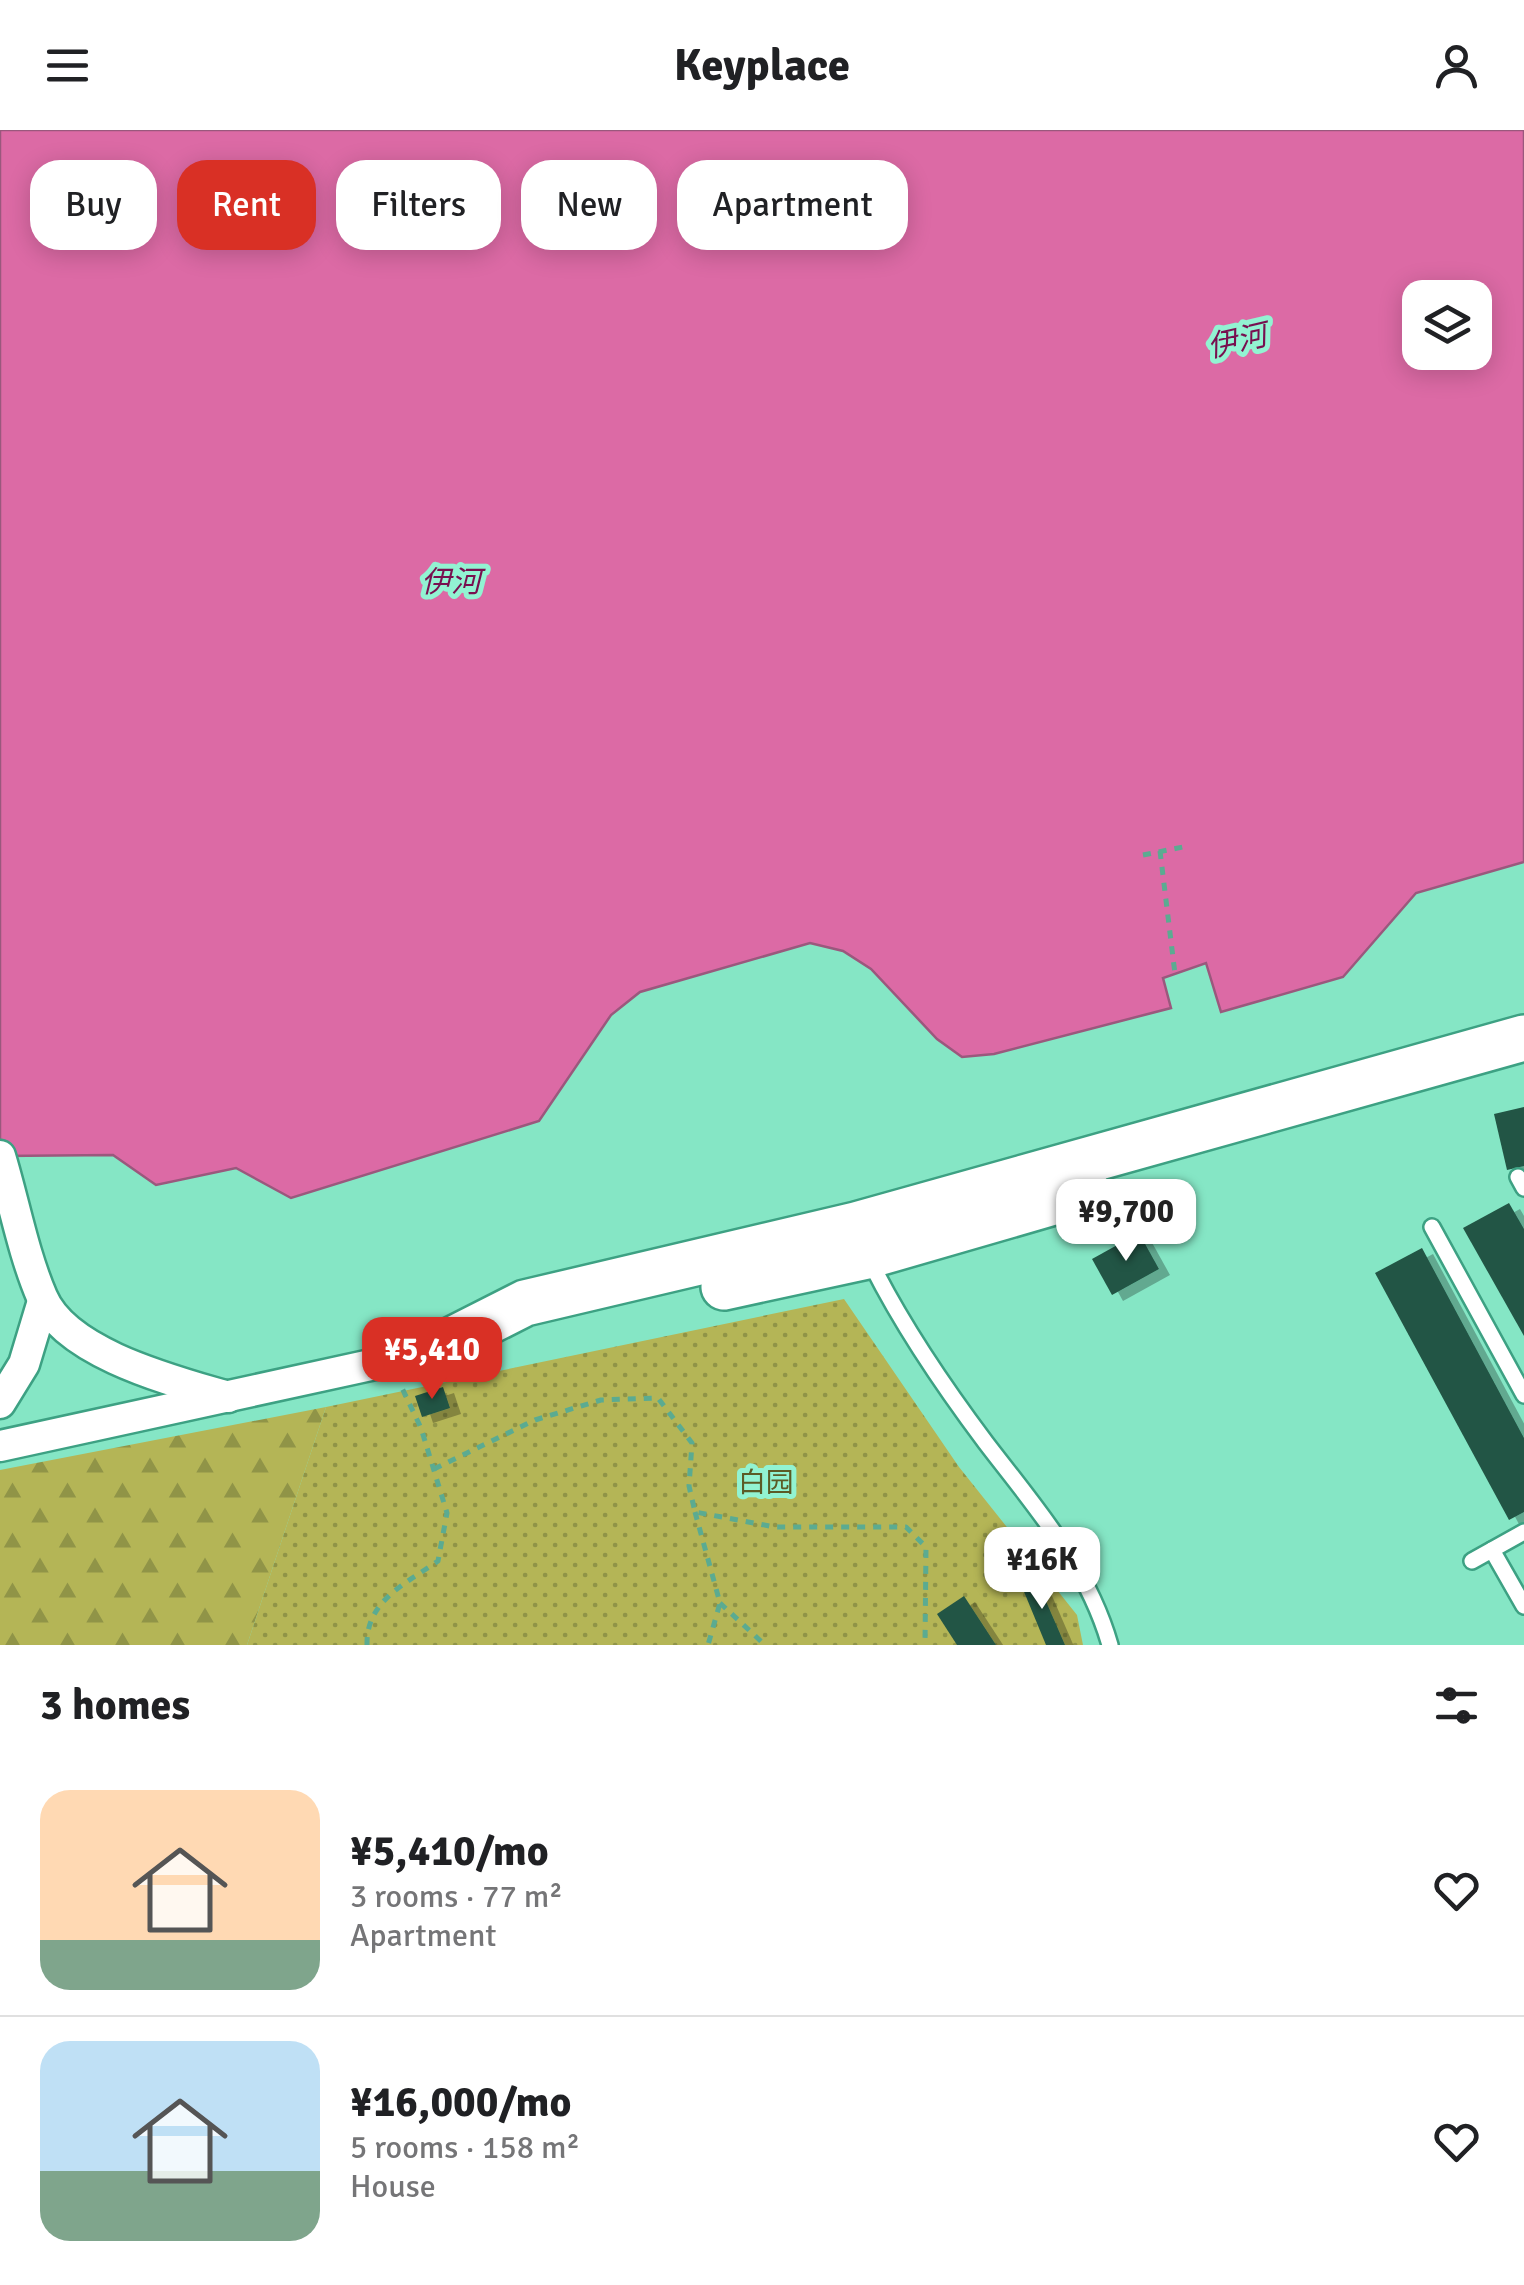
<!DOCTYPE html>
<html lang="en">
<head>
<meta charset="utf-8">
<style>
	body { margin:0; font-family:Signika,"Noto Sans SC",sans-serif; background:#f6f6f6; color:#202124; height:100vh; display:flex; flex-direction:column; font-size:38px; white-space:nowrap }
	* { box-sizing:border-box; margin:0 }
	p { font-size:32px; color:#757577 }
	.icon { flex:none; width:55px; height:55px; fill:none; stroke:currentColor; stroke-width:2; stroke-linecap:round; stroke-linejoin:round }
	.map { position:relative; height:1515px; overflow:hidden }
	.side { display:flex; flex-direction:column; background:#fff; flex:1 }
	.side>* { flex:none }
	.guide { position:absolute; left:30px; top:30px; width:1000px; height:90px; display:flex; gap:20px }
	.tools { position:absolute; left:1402px; top:150px; display:grid; gap:20px }
	.tools a { display:grid; place-items:center; width:90px; height:90px; border-radius:20px; background:#fff; box-shadow:0 5px 25px #0003; font-size:50px }
	.price { position:absolute; translate:-50% -85px; padding:0 22px; border-radius:20px; background:#fff; color:#222; font-size:32px; line-height:65px; filter:drop-shadow(0 2px 5px #0008) }
	.price::after { content:''; position:absolute; left:50%; top:60px; width:30px; height:22px; margin-left:-15px; background:inherit; clip-path:polygon(0 0,100% 0,50% 100%) }
	.price.selected { background:#d93025; color:#fff }
	ul { padding:0; list-style:none }
	li { display:flex; align-items:center; gap:30px; height:250px; padding:0 40px }
	li+li { border-top:2px solid #e0e0e0 }
	li span { display:grid; place-items:center; flex:none; width:280px; height:200px; border-radius:30px; color:#555 }
	li>.icon { margin-inline-start:auto }
	span .icon { width:120px; height:120px; fill:#fffc; stroke-width:1 }
	li b { font-size:42px }
	h2 { display:flex; justify-content:space-between; align-items:center; height:120px; padding:0 40px; font-size:42px }
	.pill { padding:0 35px; border-radius:30px; background:#fff; box-shadow:0 5px 25px #0003; font-size:35px; line-height:90px }
	.pill.selected { background:#d93025; color:#fff }
	header { display:flex; justify-content:space-between; align-items:center; height:130px; padding:0 40px; background:#fff; font-size:45px; font-weight:700 }
	.map>svg:first-child { display:block }
	.forest { fill:url(#forest-firs) }
	.park { fill:url(#park-dots) }
	.water { fill:#dc6aa5; stroke:#9a587d; stroke-width:2.5; fill-rule:evenodd }
	.building { fill:#215544; filter:url(#shadow) }
	.lines { fill:none; stroke-linecap:round; stroke-linejoin:round }
	.lane-casing { stroke:#3da183; stroke-width:20 }
	.street-casing { stroke:#3da183; stroke-width:35 }
	.secondary-casing { stroke:#3da183; stroke-width:50 }
	.path { stroke:#5bab91; stroke-width:5; stroke-dasharray:8 8; stroke-linecap:butt }
	.lane { stroke:#fff; stroke-width:15 }
	.street { stroke:#fff; stroke-width:30 }
	.secondary { stroke:#fff; stroke-width:45 }
	.labels { text-anchor:middle; stroke-width:10; stroke-linejoin:round; paint-order:stroke }
	.park-label { font-size:28px; fill:#5b5b26; stroke:#92f3d2 }
	.water-label { font-size:30px; font-style:italic; fill:#780f4f; stroke:#92f3d2 }
</style>
</head>
<body>
<header><svg class="icon" aria-label="menu" viewBox="0 0 24 24"><path d="M4 6h16M4 12h16M4 18h16"/></svg>Keyplace<svg class="icon" aria-label="person" viewBox="0 0 24 24"><circle cx="12" cy="8" r="4"/><path d="M4 21q1-7 8-7t8 7"/></svg></header>
<div class="map">
<svg width="1524" height="1515" viewBox="0 0 1524 1515">
	<defs>
		<pattern id="forest-firs" width="22" height="20" patternUnits="userSpaceOnUse" patternTransform="scale(2.5)"><rect width="22" height="20" fill="#b4b556"/><path d="M5 1l3.5 6h-7zM16 11l3.5 6h-7z" fill="#909447"/></pattern>
		<pattern id="park-dots" width="8" height="8" patternUnits="userSpaceOnUse" patternTransform="scale(2.5)"><rect width="8" height="8" fill="#b4b556"/><path d="M2 2h.1M6 6h.1" fill="none" stroke="#909447" stroke-width="1.8" stroke-linecap="round"/></pattern>
		<filter id="shadow"><feDropShadow dx="11" dy="6" stdDeviation="0" flood-color="#0004"/></filter>
	</defs>
	<rect width="100%" height="100%" fill="#85e6c5"/>
	<polygon class="forest" points="326,1277 247,1515 0,1515 0,1340"/>
	<polygon class="park" points="844,1169 959,1337 1077,1485 1083,1515 247,1515 326,1277"/>
	<path class="water" d="M0 0H1524V732L1416 763 1343 847 1221 882 1206 833 1163 848 1171 878 994 924 962 927 937 909 871 839 843 821 810 813 640 862 611 885 539 991 291 1068 236 1038 156 1055 113 1025 0 1026ZM1420 168H1475V222H1420Z"/>
	<g class="building">
		<polygon points="1524,977 1524,1036 1507,1040 1494,984"/>
		<polygon points="1509,1073 1524,1099 1524,1206 1463,1098"/>
		<polygon points="1139,1103 1159,1139 1112,1165 1092,1129"/>
		<polygon points="1422,1118 1524,1308 1524,1382 1509,1390 1375,1143"/>
		<polygon points="443,1257 450,1278 422,1287 415,1266"/>
		<polygon points="1035,1446 1065,1515 1046,1515 1020,1452"/>
		<polygon points="964,1466 996,1515 957,1515 937,1484"/>
	</g>
	<g class="lines">
		<defs>
			<g id="lane">
				<polyline points="1518,1047 1524,1058"/>
				<polyline points="1432,1097 1524,1265"/>
				<path d="M870 1131C901 1194 944 1257 986 1313 1035 1377 1087 1435 1110 1515"/>
				<polyline points="1492,1420 1524,1476"/>
				<polyline points="1472,1431 1524,1402"/>
			</g>
			<g id="street">
				<path d="M0 1026C14 1072 23 1123 42 1167 66 1224 174 1251 228 1267"/>
				<polyline points="0,1273 24,1234 43,1171"/>
				<polyline points="0,1316 389,1231 448,1212"/>
			</g>
			<g id="secondary">
				<polyline points="724,1157 867,1126 1088,1062"/>
				<polyline points="448,1212 525,1173 856,1095 1524,908"/>
			</g>
		</defs>
		<use href="#lane" class="lane-casing"/>
		<use href="#street" class="street-casing"/>
		<use href="#secondary" class="secondary-casing"/>
		<g class="path">
			<polyline points="1160,721 1175,844"/>
			<polyline points="1143,725 1183,717"/>
			<polyline points="434,1339 535,1290 601,1270 658,1268 692,1313 689,1356 695,1382 775,1397 906,1397 926,1417 925,1515"/>
			<polyline points="695,1382 720,1473 708,1515"/>
			<polyline points="720,1473 765,1515"/>
			<path d="M367 1515C366 1471 405 1454 438 1431L447 1383 421 1298 401 1256"/>
		</g>
		<use href="#lane" class="lane"/>
		<use href="#street" class="street"/>
		<use href="#secondary" class="secondary"/>
	</g>
	<g class="labels">
		<g class="park-label">
			<text x="766" y="1362">白园</text>
		</g>
		<g class="water-label">
			<text transform="translate(1237 211) rotate(-13)" y="10">伊河</text>
			<text x="451" y="462">伊河</text>
		</g>
	</g>
</svg>
<div class="tools">
<a><svg class="icon" aria-label="layers" viewBox="0 0 24 24"><path d="M12 4l9 5-9 5-9-5zM3 14l9 5 9-5"/></svg></a>
</div>
<b class="price" style="left:1126px;top:1134px">¥9,700</b>
<b class="price selected" style="left:432px;top:1272px">¥5,410</b>
<b class="price" style="left:1042px;top:1482px">¥16K</b>
<div class="guide">
<a class="pill">Buy</a>
<a class="pill selected">Rent</a>
<a class="pill">Filters</a>
<a class="pill">New</a>
<a class="pill">Apartment</a>
</div>
</div>
<section class="side">
<h2>3 homes<svg class="icon" aria-label="filters" viewBox="0 0 24 24"><path d="M4 7h16M4 17h16"/><circle cx="9" cy="7" r="2"/><circle cx="15" cy="17" r="2"/></svg></h2>
<ul>
<li><span style="background:linear-gradient(#ffd9b3 75%,#7fa58c 0)"><svg class="icon" aria-label="home" viewBox="0 0 24 24"><path d="M3 11l9-7 9 7M6 9v11h12V9"/></svg></span><div><b>¥5,410/mo</b><p>3 rooms · 77 m²</p><p>Apartment</p></div><svg class="icon" aria-label="heart" viewBox="0 0 24 24"><path d="M12 20l-8-8c-3-5 5-10 8-4 3-6 11-1 8 4z"/></svg></li>
<li><span style="background:linear-gradient(#bfe0f5 65%,#7fa58c 0)"><svg class="icon" aria-label="home" viewBox="0 0 24 24"><path d="M3 11l9-7 9 7M6 9v11h12V9"/></svg></span><div><b>¥16,000/mo</b><p>5 rooms · 158 m²</p><p>House</p></div><svg class="icon" aria-label="heart" viewBox="0 0 24 24"><path d="M12 20l-8-8c-3-5 5-10 8-4 3-6 11-1 8 4z"/></svg></li>
</ul>
</section>
</body>
</html>
